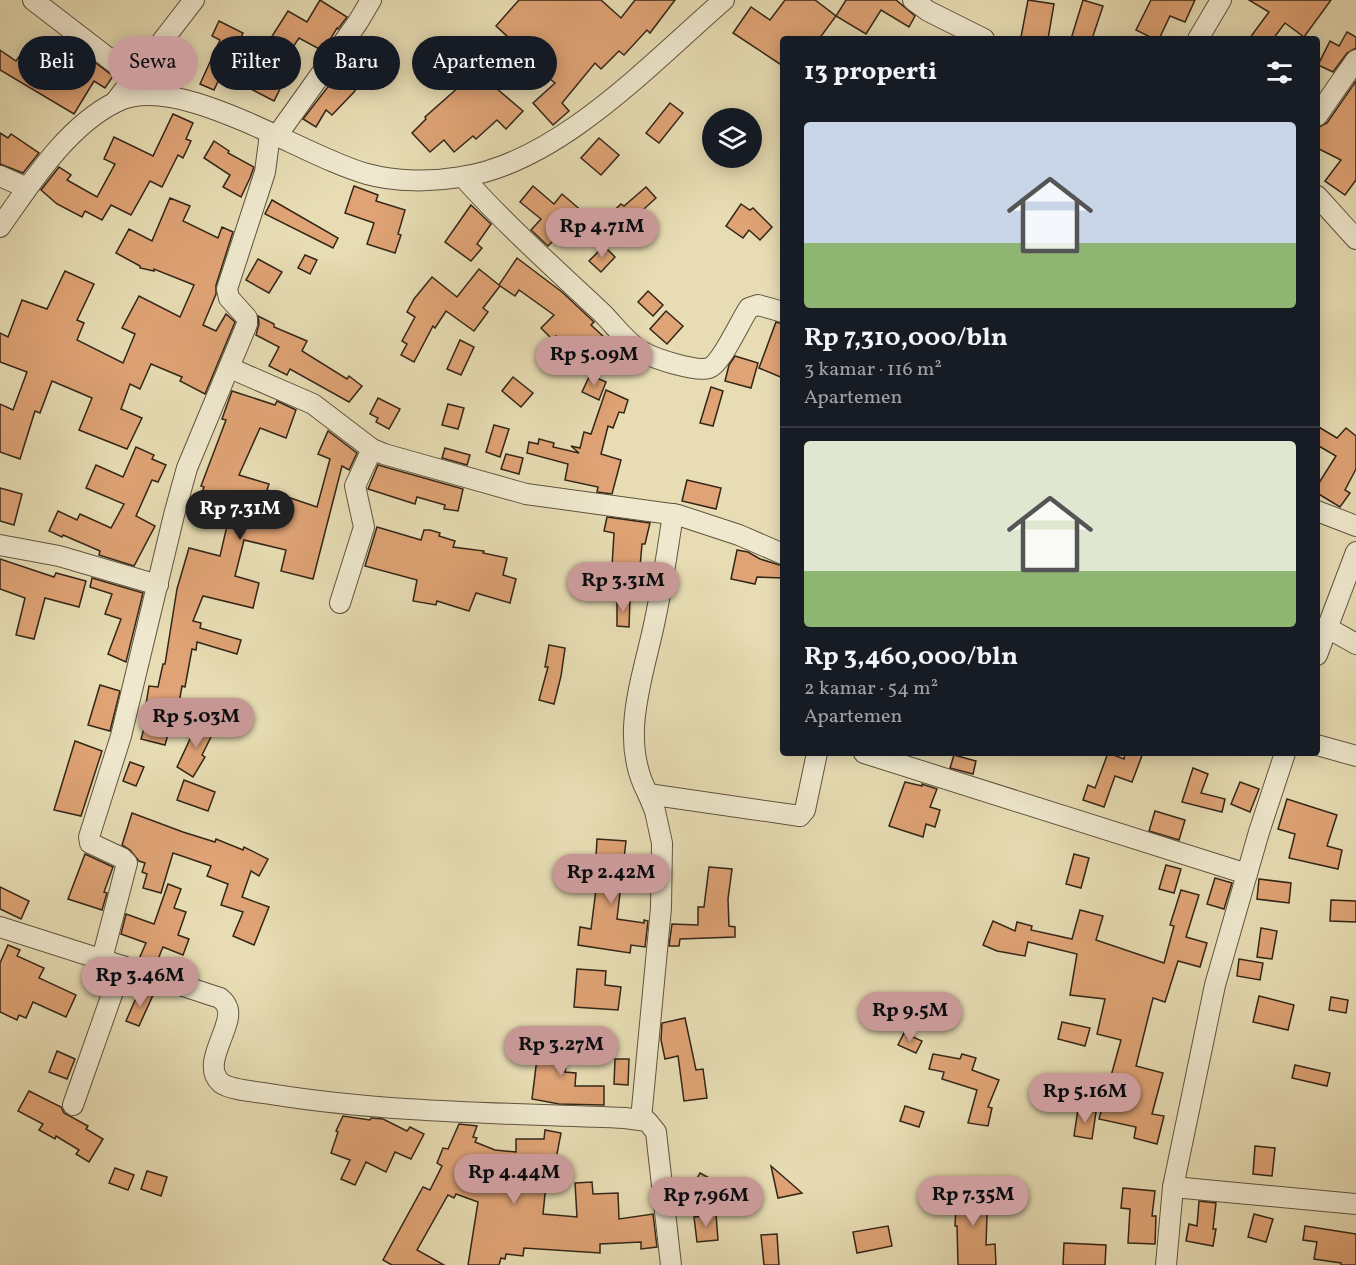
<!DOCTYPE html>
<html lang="id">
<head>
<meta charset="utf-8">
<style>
	body { margin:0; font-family:Vollkorn,serif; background:#20242c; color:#f1f3f6; height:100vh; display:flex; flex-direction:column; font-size:22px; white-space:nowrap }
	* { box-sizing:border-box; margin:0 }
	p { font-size:20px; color:#9ea1a6 }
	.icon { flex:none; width:33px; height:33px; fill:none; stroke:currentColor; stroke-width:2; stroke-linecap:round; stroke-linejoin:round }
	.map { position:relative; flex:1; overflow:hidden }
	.sheet { position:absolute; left:780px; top:36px; width:540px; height:720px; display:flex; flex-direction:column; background:#171b24; border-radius:6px; box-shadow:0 3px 15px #0003 }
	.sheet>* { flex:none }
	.hud { position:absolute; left:18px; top:36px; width:570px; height:54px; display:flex; gap:12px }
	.tools { position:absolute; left:702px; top:108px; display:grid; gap:12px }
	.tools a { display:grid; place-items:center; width:60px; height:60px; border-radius:50%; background:#171b24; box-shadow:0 3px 15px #0003; font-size:30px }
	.price { position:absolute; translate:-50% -51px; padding:0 14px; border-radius:21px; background:#c59692; color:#111; font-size:20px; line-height:39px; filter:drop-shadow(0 2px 3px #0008) }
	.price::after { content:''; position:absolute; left:50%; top:36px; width:18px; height:14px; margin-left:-9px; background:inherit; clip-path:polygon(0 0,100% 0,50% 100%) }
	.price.active { background:#222; color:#fff }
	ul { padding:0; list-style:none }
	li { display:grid; align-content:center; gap:12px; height:318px; padding:0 24px }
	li+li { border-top:2px solid #363941 }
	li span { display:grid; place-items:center; height:186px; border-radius:6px; color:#555 }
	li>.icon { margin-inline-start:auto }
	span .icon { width:108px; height:108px; fill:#fffc; stroke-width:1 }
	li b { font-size:26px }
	h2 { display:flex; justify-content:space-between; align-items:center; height:72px; padding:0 24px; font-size:26px }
	.pill { padding:0 21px; border-radius:27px; background:#171b24; box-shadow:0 3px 15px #0003; font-size:21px; line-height:54px }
	.pill.active { background:#c59692; color:#111 }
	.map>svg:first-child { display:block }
	.building { fill:#dfa375; stroke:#332618; stroke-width:1.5 }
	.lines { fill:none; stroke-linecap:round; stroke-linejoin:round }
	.minor-casing { stroke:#60543f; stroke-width:22 }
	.minor { stroke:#efe8ce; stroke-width:20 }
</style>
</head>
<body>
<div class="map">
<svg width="1356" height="1265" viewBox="0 0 1356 1265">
	<rect width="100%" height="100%" fill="#e7dcb3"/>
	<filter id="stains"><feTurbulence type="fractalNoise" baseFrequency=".00333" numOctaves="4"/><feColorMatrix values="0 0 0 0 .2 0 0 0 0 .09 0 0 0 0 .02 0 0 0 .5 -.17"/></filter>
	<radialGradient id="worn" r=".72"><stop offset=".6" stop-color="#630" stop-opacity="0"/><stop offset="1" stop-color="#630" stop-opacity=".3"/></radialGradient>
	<g class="building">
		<polygon points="320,0 347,17 338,29 337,28 323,51 299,38 275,74 285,79 274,101 245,86 259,61 257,60 288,11 307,22"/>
		<polygon points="519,0 601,0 621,18 635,0 675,0 650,33 647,30 624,55 619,51 601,69 595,63 562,103 569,111 553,125 533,103 555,83 517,53 521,49 496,26"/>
		<polygon points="785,0 815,0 836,16 819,39 783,39 783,66 733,33 751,7 770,20"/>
		<polygon points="846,0 896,0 915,16 909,27 881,10 866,34 836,16"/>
		<polygon points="1028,0 1054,4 1048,39 1021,37"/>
		<polygon points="1083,0 1103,6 1092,39 1071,39"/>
		<polygon points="1151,0 1195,0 1185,22 1170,16 1159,39 1154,39 1136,30"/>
		<polygon points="1249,0 1331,0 1304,37 1285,23 1273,39 1249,39 1269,12"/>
		<polygon points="219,21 243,33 236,48 234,47 214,90 200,84 220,40 212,36"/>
		<polygon points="1347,32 1356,37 1356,48 1347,53 1333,72 1318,65 1330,41 1339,46"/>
		<polygon points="0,50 16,61 21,54 63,79 81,52 113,76 105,88 94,81 74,114 0,70"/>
		<polygon points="471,62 496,88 523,111 506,129 497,120 476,139 473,136 454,152 444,140 430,152 412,133 426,119 425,117 460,86 453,79"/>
		<polygon points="341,67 362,80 354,92 332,115 326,110 316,127 303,119 334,79 333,78"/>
		<polygon points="1356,81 1356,180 1345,195 1325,181 1341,160 1317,148 1317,128 1327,123"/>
		<polygon points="670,103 683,113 659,143 646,133"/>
		<polygon points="173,114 193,123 186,139 191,141 183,158 178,155 162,187 150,181 131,215 111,205 102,220 85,211 82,217 57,204 41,190 59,167 71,175 67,180 97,197 115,164 104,159 114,137 153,156"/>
		<polygon points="0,133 8,138 11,134 39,153 23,173 0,164"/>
		<polygon points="599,138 619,155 601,175 581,158"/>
		<polygon points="214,141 229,151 228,153 254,167 250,178 241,197 223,187 230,175 204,158"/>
		<polygon points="354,186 378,195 376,201 405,210 398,234 401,235 395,253 367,244 374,223 345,213"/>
		<polygon points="533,186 554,204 562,194 583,212 562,237 559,235 548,246 531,230 541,219 520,202"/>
		<polygon points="646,187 656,198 634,218 639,223 622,239 604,220 621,204 624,206"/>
		<polygon points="170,198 190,206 183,221 218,238 222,227 233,232 216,285 216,294 203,325 216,331 226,314 235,322 205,394 180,381 182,377 151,364 140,389 130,384 121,409 142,418 127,449 79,430 92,398 52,381 40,413 35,411 20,459 0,452 0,404 13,410 27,372 0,362 0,333 8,337 22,300 47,309 65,271 94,284 77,320 84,323 77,340 123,363 135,334 122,328 139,296 180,317 194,285 154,269 154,271 140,268 140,266 116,253 129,229 152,241"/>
		<polygon points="272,200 338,238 333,248 265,214"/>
		<polygon points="741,204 750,210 753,208 772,227 760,240 749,230 743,238 726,226"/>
		<polygon points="471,205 491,224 477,244 482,248 471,261 445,242"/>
		<polygon points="604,246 615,257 601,272 589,261"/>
		<polygon points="305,255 317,260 310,274 298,268"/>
		<polygon points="517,258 562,292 594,322 591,325 604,337 583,359 556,336 552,339 541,328 554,315 519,290 515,296 500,286 483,308 488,312 474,331 446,311 435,328 433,326 414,362 401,355 407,344 402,341 415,317 407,312 414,299 432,277 457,297 479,269 499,285"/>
		<polygon points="258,259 282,272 269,293 246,280"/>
		<polygon points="648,291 663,305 653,316 638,302"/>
		<polygon points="666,311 683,326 667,344 650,329"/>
		<polygon points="258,316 274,324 274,327 307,341 302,351 347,379 349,376 362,386 349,402 290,369 287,375 269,366 279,347 256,335 259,324"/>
		<polygon points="776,322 783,324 783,378 759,368"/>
		<polygon points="460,340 474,347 461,375 447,369"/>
		<polygon points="735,356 758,363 751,388 725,381 729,365"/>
		<polygon points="590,375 606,382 599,400 582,392"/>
		<polygon points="513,377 533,393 521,407 502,391"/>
		<polygon points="711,387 723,391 713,426 700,423"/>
		<polygon points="606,390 628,400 624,413 619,412 613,428 608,426 601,454 621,460 612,494 597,492 598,487 565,480 568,464 527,453 529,442 538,444 539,439 554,443 553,447 579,453 571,446 580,448 584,432 591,434"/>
		<polygon points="232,391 275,405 277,401 296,410 286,438 260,428 239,475 269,484 267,490 317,507 330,459 318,454 328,431 357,453 349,470 342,466 313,579 281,571 286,550 244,540 235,576 259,583 253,608 203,596 193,621 201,623 200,628 241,640 237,654 197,642 196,650 192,649 185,687 182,686 178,709 175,709 165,745 141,739 151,705 146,704 149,686 158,687 163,664 165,664 177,589 189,548 220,556 227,526 194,514 204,487 201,486 226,420 222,419"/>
		<polygon points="378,398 400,409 389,429 376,422 378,418 370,414"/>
		<polygon points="448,404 464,408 458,429 442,425"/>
		<polygon points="494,425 509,429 500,457 486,452"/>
		<polygon points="1317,426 1337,438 1346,428 1356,436 1356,469 1345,490 1350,493 1340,507 1317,493 1317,486 1336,456 1317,445"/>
		<polygon points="136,447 154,455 152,459 166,465 158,482 152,480 136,516 155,526 134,566 99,555 100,551 63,535 62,537 49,531 58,511 77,520 80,514 111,528 124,504 86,488 96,465 123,477"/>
		<polygon points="445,448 470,455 467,465 442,458"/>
		<polygon points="506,454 523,458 519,474 501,469"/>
		<polygon points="378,465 463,489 458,511 444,509 445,505 417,497 415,504 368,489"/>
		<polygon points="687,480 721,488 716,509 682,501"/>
		<polygon points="0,488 22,494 14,525 0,521"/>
		<polygon points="607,517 650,523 645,544 642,544 640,567 612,566 614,533 604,531"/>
		<polygon points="377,527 421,540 424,530 430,530 440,533 439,536 455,541 453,547 484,551 483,553 507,558 503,575 516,579 510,603 476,593 469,611 437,601 436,605 413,601 417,580 365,566"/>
		<polygon points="737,550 748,552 760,559 783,566 783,578 757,577 755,584 731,579"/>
		<polygon points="0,559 54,577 56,573 86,581 79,607 45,598 34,639 16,635 25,598 0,589"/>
		<polygon points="92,578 143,593 126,662 108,654 121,619 105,614 112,594 90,587"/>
		<polygon points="617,599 630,599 629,627 617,626"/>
		<polygon points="549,645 565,648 561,676 554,704 539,700 548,667 545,667"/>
		<polygon points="100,685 120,691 110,731 88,725"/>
		<polygon points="198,722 215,729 202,755 205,757 193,777 177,767"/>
		<polygon points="75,741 102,751 81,816 54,810"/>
		<polygon points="1108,753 1124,759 1125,753 1143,753 1132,782 1115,776 1104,807 1083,800 1088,785 1095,788"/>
		<polygon points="954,755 976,761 973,774 950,768"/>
		<polygon points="130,762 144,767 136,786 123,781"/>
		<polygon points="1193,768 1208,774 1201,793 1225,799 1222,812 1182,802"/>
		<polygon points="184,780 215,792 208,811 177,800"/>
		<polygon points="905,782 922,786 922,784 937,789 930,807 940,810 935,827 926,824 923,837 889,826"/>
		<polygon points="1240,782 1259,789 1250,812 1231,804"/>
		<polygon points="1287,799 1337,815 1327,846 1342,850 1338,869 1289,858 1295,834 1278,829"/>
		<polygon points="1155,811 1185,820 1179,840 1149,831"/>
		<polygon points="132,813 183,832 215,842 216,839 243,850 244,847 268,859 259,876 251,871 242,897 269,907 254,945 233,936 243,912 221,905 228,884 207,876 211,866 173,853 161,893 143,888 147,874 142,872 145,863 139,861 130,850 122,845"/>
		<polygon points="597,839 626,841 617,919 644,923 644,920 648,921 645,947 631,945 630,953 578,945 580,927 591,929 600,857 596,857"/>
		<polygon points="85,854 113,867 104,892 107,893 102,910 68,899"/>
		<polygon points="1074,854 1089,858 1081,888 1066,884"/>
		<polygon points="1166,865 1181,869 1174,893 1159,889"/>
		<polygon points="709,867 732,869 728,899 729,926 735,927 735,937 680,939 679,946 669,946 672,924 698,925 698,907 704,907"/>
		<polygon points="1215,878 1232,883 1224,909 1207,904"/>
		<polygon points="1259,879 1291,883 1289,903 1257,899"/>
		<polygon points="168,884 181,889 174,908 186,912 178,935 189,939 183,955 163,947 156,964 139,959 146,943 121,934 126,914 154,924"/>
		<polygon points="0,887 29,901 21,919 0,909"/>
		<polygon points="1181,890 1199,895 1186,937 1207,943 1200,967 1178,961 1165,1002 1153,998 1136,1066 1163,1073 1152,1114 1164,1116 1157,1144 1134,1138 1136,1127 1099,1119 1121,1040 1097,1034 1105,999 1070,995 1077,954 1028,942 1025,956 997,951 983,945 993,921 1015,931 1017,922 1032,926 1031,930 1072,939 1080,910 1103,916 1096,940 1164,963 1174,926 1170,925"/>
		<polygon points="1331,900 1356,901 1356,922 1330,921"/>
		<polygon points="1261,928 1277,931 1272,959 1257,957"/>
		<polygon points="8,945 20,950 17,956 44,968 39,978 76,995 66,1017 33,1002 26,1018 19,1015 17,1020 0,1012 0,963"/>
		<polygon points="1239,959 1263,963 1260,980 1237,976"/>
		<polygon points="577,969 606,971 605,985 621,987 618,1010 574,1007"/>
		<polygon points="140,989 153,995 139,1026 126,1021"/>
		<polygon points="1259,996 1294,1005 1288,1030 1253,1022"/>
		<polygon points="1331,997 1348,1000 1346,1013 1329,1010"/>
		<polygon points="685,1018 696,1070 703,1069 707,1098 684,1101 678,1056 665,1059 661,1040 662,1023"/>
		<polygon points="1062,1022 1090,1028 1085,1046 1058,1039"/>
		<polygon points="904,1033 922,1041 916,1053 898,1045"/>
		<polygon points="540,1034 571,1040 565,1072 576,1073 575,1086 604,1086 604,1105 559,1104 532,1099"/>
		<polygon points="57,1051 75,1059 67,1079 49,1072"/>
		<polygon points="933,1054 960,1059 962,1054 976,1058 972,1070 999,1080 988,1107 992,1108 988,1126 968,1123 977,1090 942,1079 944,1072 929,1069"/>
		<polygon points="615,1059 629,1059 628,1085 614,1084"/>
		<polygon points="1295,1065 1330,1073 1327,1086 1292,1078"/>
		<polygon points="29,1091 61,1107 64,1113 88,1126 86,1129 103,1139 89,1162 76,1154 79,1150 56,1136 55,1139 39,1130 43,1124 18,1111"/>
		<polygon points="905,1106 924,1112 919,1127 900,1121"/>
		<polygon points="1078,1109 1096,1112 1092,1139 1074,1136"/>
		<polygon points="343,1116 370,1120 371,1118 383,1119 407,1131 410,1127 424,1134 411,1159 395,1152 386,1172 366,1162 355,1185 341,1179 350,1160 331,1153 338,1132 336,1131"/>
		<polygon points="459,1124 477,1126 473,1137 477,1138 475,1142 495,1150 516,1152 516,1139 544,1139 545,1130 561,1133 553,1175 547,1174 543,1214 577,1217 575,1183 592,1182 593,1194 618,1193 619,1219 653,1214 657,1247 641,1249 641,1242 600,1244 600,1253 524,1248 523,1256 506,1254 505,1259 501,1258 499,1265 468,1265 478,1202 456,1194 454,1198 448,1195 417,1250 444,1265 392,1265 383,1260 423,1187 430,1190 442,1166 437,1163 443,1148 448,1149"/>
		<polygon points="1255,1146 1275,1148 1272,1176 1253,1174"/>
		<polygon points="771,1166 786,1179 802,1193 778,1198"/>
		<polygon points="115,1168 134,1175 128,1190 109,1183"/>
		<polygon points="147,1171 167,1177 161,1196 141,1189"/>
		<polygon points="700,1173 731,1190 719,1212 688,1194"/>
		<polygon points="957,1185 988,1187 986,1245 995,1244 996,1265 958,1265 957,1226 955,1226"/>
		<polygon points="1123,1188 1155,1191 1152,1216 1156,1216 1155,1244 1128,1243 1130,1209 1121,1208"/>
		<polygon points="1199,1201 1216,1203 1213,1229 1216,1229 1213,1246 1186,1241 1189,1224 1197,1226"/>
		<polygon points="716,1214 718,1240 697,1242 694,1217"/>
		<polygon points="1254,1214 1273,1219 1266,1242 1248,1237"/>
		<polygon points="888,1226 892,1246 857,1253 853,1232"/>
		<polygon points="1305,1226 1356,1234 1356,1265 1341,1265 1341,1263 1314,1259 1317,1242 1303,1240"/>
		<polygon points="777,1234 779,1265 764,1265 761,1235"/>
		<polygon points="1064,1243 1106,1245 1105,1265 1063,1265"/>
	</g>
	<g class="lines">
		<defs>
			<g id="minor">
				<polyline points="33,0 133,77"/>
				<polyline points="913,0 928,11 984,39"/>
				<polyline points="1198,39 1221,0"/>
				<polyline points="115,102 194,0"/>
				<polyline points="1317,116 1356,60"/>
				<polyline points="276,137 358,22 371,0"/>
				<polyline points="0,176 27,188"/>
				<path d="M463 177C506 225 553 267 600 311 614 324 626 343 643 352 655 359 696 372 709 368 722 363 740 321 749 308L758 305 783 312"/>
				<polyline points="1317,196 1356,239"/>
				<path d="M0 227C31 183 67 126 116 102 178 70 303 157 367 174 396 182 431 182 461 177 559 163 652 62 724 0"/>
				<polyline points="230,368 313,404 372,449 384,454 526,494 678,515 739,535 783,554"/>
				<polyline points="1317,511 1356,526"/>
				<polyline points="0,545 59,556 158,585"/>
				<polyline points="340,603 364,527 355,486 372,449"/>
				<polyline points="1326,627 1356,644"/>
				<polyline points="1317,655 1356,552"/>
				<polyline points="1317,745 1356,756"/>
				<polyline points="864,753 1247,874"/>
				<path d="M648 794C617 737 645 673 656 615 663 581 668 548 673 514"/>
				<polyline points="0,927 122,966 73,1105"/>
				<polyline points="102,959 127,863 122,858 90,843 89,837 121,736 174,515 187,468 247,324 247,318 229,298 227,289 265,172 270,134"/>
				<path d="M122 966 220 998C222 1000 225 1002 226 1005 238 1023 198 1063 221 1083 230 1090 258 1092 270 1094 387 1113 506 1113 625 1118L647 1121 656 1132 671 1265"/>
				<polyline points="641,1119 661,908 662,843 655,811 648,794 800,816 805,810 817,753"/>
				<polyline points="1173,1187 1356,1204"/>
				<polyline points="1166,1265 1173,1187 1215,985 1259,832 1285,753"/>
			</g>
		</defs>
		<use href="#minor" class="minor-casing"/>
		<use href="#minor" class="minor"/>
	</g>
	<rect width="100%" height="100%" filter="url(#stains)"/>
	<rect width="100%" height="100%" fill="url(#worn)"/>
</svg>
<div class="tools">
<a><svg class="icon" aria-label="layers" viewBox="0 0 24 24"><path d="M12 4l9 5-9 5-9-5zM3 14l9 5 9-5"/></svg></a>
</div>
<b class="price" style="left:602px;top:259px">Rp 4.71M</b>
<b class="price" style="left:594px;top:387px">Rp 5.09M</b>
<b class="price active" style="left:240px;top:541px">Rp 7.31M</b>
<b class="price" style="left:623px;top:613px">Rp 3.31M</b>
<b class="price" style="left:196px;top:749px">Rp 5.03M</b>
<b class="price" style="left:611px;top:905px">Rp 2.42M</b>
<b class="price" style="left:140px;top:1008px">Rp 3.46M</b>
<b class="price" style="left:910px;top:1043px">Rp 9.5M</b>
<b class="price" style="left:561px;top:1077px">Rp 3.27M</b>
<b class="price" style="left:1085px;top:1124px">Rp 5.16M</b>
<b class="price" style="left:514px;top:1205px">Rp 4.44M</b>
<b class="price" style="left:973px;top:1227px">Rp 7.35M</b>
<b class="price" style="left:706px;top:1228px">Rp 7.96M</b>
<div class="hud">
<a class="pill">Beli</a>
<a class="pill active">Sewa</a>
<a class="pill">Filter</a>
<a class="pill">Baru</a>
<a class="pill">Apartemen</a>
</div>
<section class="sheet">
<h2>13 properti<svg class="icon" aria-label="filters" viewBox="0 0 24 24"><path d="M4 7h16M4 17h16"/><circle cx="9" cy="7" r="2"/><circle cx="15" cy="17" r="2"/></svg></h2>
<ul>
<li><span style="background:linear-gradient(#c9d6e8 65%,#8fb573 0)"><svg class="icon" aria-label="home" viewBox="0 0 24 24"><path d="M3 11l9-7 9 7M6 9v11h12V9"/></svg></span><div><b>Rp 7,310,000/bln</b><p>3 kamar · 116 m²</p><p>Apartemen</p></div></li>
<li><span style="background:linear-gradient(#dfe7d0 70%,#8fb573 0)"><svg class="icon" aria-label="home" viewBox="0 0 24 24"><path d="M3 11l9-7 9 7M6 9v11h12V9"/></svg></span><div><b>Rp 3,460,000/bln</b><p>2 kamar · 54 m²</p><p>Apartemen</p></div></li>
</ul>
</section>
</div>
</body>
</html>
